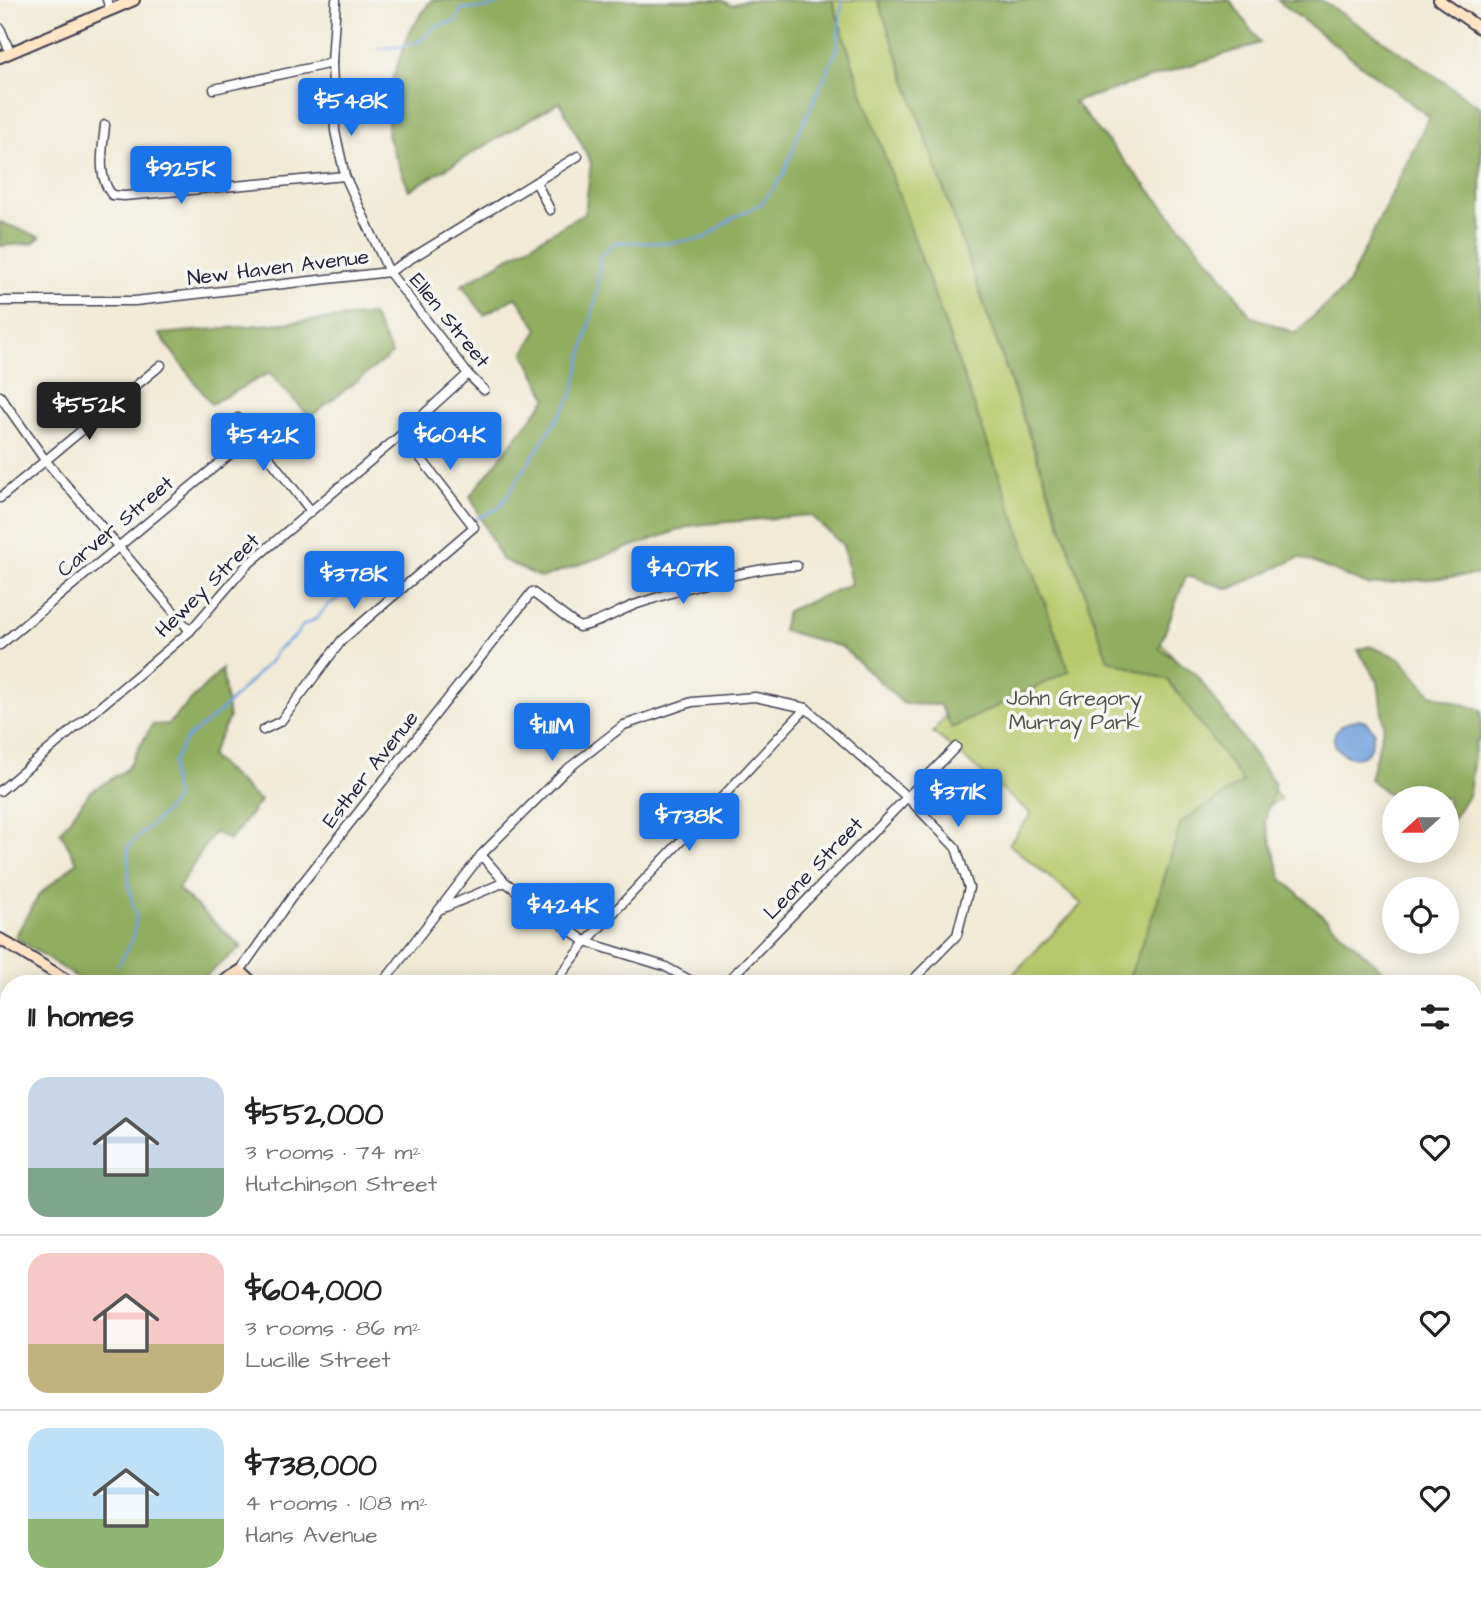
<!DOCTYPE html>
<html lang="en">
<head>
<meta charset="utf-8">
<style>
	body { margin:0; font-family:"Architects Daughter",sans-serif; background:#f2f2f2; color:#222; height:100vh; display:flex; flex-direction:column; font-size:26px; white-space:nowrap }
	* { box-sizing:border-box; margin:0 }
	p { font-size:23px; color:#767676 }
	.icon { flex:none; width:38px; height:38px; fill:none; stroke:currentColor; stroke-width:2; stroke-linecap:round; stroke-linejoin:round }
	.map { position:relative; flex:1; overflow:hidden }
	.side { position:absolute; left:0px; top:975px; width:1482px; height:625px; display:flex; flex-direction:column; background:#fff; border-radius:28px 28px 0 0; box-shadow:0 4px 18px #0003 }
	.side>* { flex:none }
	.needle { width:46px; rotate:249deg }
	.controls { position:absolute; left:1382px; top:786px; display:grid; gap:14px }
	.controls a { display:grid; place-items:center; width:77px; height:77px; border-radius:50%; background:#fff; box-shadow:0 4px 18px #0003; font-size:35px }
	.price { position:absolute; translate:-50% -60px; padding:0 16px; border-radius:7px; background:#1a73e8; color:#fff; font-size:23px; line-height:46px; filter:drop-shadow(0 2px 4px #0008) }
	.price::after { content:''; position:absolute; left:50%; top:42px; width:21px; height:16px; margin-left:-10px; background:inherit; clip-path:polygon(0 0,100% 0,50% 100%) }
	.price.on { background:#222; color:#fff }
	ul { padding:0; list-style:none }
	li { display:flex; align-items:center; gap:21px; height:175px; padding:0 28px }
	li+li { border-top:2px solid #e0e0e0 }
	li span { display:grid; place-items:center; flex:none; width:196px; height:140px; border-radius:21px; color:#555 }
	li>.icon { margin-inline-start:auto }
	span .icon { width:84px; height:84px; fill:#fffc; stroke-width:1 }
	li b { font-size:30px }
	h2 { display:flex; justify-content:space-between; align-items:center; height:84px; padding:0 28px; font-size:30px }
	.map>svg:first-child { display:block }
	.built { fill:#efd0e6 }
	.green { fill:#b7c96c; stroke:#6c7654; stroke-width:2 }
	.forest { fill:#91ad60; stroke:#5a684e; stroke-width:2 }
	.water { fill:#74a3dd; stroke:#4b628c; stroke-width:2 }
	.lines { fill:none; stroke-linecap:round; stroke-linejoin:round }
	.stream { stroke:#74a3dd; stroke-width:2.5 }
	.street-casing { stroke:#414052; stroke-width:11 }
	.secondary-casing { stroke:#414052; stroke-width:14 }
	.street { stroke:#fff; stroke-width:8 }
	.secondary { stroke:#ffe4c6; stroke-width:10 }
	.labels { text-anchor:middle; stroke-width:7; stroke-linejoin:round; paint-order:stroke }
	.street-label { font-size:21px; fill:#22223b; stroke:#f6f6f2 }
	.park-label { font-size:21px; fill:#4f544a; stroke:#f6f6f2 }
</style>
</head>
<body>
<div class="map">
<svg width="1481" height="1598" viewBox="0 0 1481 1598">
	<rect width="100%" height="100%" fill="#f6f6f2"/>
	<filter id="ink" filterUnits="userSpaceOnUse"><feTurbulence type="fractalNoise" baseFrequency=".0143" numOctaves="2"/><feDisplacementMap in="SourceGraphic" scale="14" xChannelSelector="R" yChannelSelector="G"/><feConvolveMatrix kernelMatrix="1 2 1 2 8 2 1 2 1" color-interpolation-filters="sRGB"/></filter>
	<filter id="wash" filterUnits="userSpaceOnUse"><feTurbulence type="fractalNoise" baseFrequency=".00686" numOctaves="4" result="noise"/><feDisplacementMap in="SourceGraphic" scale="28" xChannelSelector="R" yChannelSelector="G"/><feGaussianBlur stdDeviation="1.57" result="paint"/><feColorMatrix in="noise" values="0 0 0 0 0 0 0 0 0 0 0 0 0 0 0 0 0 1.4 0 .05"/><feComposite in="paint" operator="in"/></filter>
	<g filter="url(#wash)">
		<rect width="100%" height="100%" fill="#f1ead6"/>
		<polygon class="built" points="77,1591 676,1591 666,1598 83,1598"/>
		<polygon class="green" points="832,0 878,0 1061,527 1209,698 1280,799 1213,842 1390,977 1383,984 1004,983 1082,904 1009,844 1031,814 933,732 967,688 900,568 864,98"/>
		<g class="forest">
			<polygon points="431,0 721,0 731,5 747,0 832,0 864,98 1069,671 952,728 940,705 904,704 842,647 782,630 787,611 851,584 843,545 810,515 694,525 541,578 501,559 470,496 547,398 524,353 538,329 516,297 484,315 462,285 585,213 591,163 560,102 409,190 387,135 391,83 409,33"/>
			<polygon points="878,0 1230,0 1260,43 1074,102 1217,269 1251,316 1295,333 1347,286 1429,117 1277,0 1321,0 1414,61 1481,108 1481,574 1368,585 1300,557 1230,589 1186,576 1159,648 1195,673 1275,784 1265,821 1282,879 1390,977 1383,983 1127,983 1156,906 1181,822 1243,782 1168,680 1108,660"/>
			<polygon points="0,222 40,237 33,243 0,246"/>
			<polygon points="372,315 392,354 310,417 269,373 211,404 159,334"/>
			<polygon points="1369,646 1400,658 1431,694 1481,710 1481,739 1476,741 1469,794 1447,828 1447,798 1395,798 1395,800 1370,779 1384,725 1378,682 1358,650"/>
			<polygon points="222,669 229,718 210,756 260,801 230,840 214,832 178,889 241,947 197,983 87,984 15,937 39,895 77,862 60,832 90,792 127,769 152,725 168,724"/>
			<polygon points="1481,1185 1481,1295 1474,1282 1474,1189"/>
			<polygon points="1474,1529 1481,1536 1481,1598 1339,1598 1336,1591 1474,1591"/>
			<polygon points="1067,1591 1139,1591 1130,1598 1071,1598"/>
		</g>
		<path class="water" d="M1359 719 1366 722 1374 731C1373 736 1372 743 1370 748 1356 777 1303 732 1359 719Z"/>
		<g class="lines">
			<g class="stream">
				<polyline points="379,49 403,46 420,41 436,26 456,21 461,9 487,8 508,0"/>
				<polyline points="476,519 499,508 572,396 596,298 600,256 615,242 669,243 705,238 731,219 762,203 783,176 799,132 837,50 842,0"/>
				<polyline points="118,965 133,939 136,918 129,887 128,846 163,814 176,798 172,777 173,762 186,739 220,712 273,658 276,651 296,635 303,625 316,619 328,605 357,587 373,586 387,593"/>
			</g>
		</g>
	</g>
	<g filter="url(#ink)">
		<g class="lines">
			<defs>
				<g id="street">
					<polyline points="107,0 111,10"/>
					<polyline points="336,0 332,63 335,131 345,176 389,272 468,374 484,390"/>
					<polyline points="0,28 10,52"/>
					<polyline points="214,89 332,63"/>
					<path d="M105 125C103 149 96 175 112 195L124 196 345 176"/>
					<polyline points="536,182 550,210"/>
					<polyline points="0,301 135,301 389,272 578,156"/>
					<polyline points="0,396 45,460 190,631"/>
					<polyline points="238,418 311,511"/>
					<polyline points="0,498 161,365"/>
					<polyline points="0,645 252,436"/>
					<polyline points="263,730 281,721 342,640 474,527 402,434"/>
					<polyline points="0,791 190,631 246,566 402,434 468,374"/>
					<polyline points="481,855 505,882"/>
					<polyline points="441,909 505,882 586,942 664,966 697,984"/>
					<path d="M240 971 294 894 532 592 579 627C599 624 616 612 634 605 679 590 751 566 797 566"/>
					<polyline points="382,984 481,855 565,771 624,725 692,702 755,697 806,708 908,798 956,848 969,888 957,935 909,984"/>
					<polyline points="554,984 586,942 806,708"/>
					<polyline points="725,984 956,747"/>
					<polyline points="0,1359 9,1352"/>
					<polyline points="1474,1417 1481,1429"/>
					<polyline points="0,1502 9,1513"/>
					<polyline points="713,1591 719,1598"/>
					<polyline points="1000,1591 1004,1598"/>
					<polyline points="905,1598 917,1591"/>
					<polyline points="1247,1598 1248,1591"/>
					<polyline points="1314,1598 1319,1593"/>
				</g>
				<g id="secondary">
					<polyline points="1439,0 1481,29"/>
					<polyline points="0,57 134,0"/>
					<polyline points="0,939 73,984"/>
					<polyline points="219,984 240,971 254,984"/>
					<polyline points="1474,1174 1481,1170"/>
					<polyline points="681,1598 691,1591"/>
				</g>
			</defs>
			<use href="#street" class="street-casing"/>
			<use href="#secondary" class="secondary-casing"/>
			<use href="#street" class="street"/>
			<use href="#secondary" class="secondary"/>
		</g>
	</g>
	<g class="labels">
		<g class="street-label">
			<text transform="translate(278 267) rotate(-7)" y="7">New Haven Avenue</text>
			<text transform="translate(450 320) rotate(51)" y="7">Ellen Street</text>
			<text transform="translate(115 526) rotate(-40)" y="7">Carver Street</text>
			<text transform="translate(207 585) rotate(-45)" y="7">Hewey Street</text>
			<text transform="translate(370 769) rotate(-52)" y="7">Esther Avenue</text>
			<text transform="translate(813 868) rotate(-46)" y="7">Leone Street</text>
		</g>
		<g class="park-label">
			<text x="1074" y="705">John Gregory<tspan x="1074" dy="24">Murray Park</tspan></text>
		</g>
	</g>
</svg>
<div class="controls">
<a><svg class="needle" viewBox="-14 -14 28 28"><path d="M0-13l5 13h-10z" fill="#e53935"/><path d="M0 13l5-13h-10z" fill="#767676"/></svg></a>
<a><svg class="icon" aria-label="locate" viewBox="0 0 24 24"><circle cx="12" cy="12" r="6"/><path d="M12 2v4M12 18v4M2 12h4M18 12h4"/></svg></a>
</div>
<b class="price" style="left:351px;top:138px">$548K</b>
<b class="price" style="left:181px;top:206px">$925K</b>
<b class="price on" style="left:89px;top:442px">$552K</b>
<b class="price" style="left:450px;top:472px">$604K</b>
<b class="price" style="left:263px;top:473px">$542K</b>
<b class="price" style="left:683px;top:606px">$407K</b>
<b class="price" style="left:354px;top:611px">$378K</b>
<b class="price" style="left:552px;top:763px">$1.11M</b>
<b class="price" style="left:958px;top:829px">$371K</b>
<b class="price" style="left:689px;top:853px">$738K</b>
<b class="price" style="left:563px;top:943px">$424K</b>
<section class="side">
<h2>11 homes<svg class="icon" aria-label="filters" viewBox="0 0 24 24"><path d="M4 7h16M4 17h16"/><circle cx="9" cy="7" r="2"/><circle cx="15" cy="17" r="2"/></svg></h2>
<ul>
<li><span style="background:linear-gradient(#c9d6e8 65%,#7fa58c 0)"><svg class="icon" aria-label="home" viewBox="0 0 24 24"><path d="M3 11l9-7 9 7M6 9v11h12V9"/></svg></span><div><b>$552,000</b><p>3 rooms · 74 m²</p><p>Hutchinson Street</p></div><svg class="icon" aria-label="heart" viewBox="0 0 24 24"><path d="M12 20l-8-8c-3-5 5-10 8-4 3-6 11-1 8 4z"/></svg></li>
<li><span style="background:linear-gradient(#f6c9c9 65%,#c2b280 0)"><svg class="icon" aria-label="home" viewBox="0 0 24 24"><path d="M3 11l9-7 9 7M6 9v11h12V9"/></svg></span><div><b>$604,000</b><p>3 rooms · 86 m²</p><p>Lucille Street</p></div><svg class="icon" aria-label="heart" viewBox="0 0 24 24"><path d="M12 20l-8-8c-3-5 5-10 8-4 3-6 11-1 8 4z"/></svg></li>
<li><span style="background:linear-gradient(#bfe0f5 65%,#8fb573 0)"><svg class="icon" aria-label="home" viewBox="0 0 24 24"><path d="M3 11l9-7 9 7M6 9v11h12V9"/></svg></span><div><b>$738,000</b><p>4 rooms · 108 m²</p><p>Hans Avenue</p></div><svg class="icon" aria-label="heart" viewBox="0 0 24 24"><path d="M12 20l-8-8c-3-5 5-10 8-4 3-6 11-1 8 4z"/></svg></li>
</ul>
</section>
</div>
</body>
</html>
